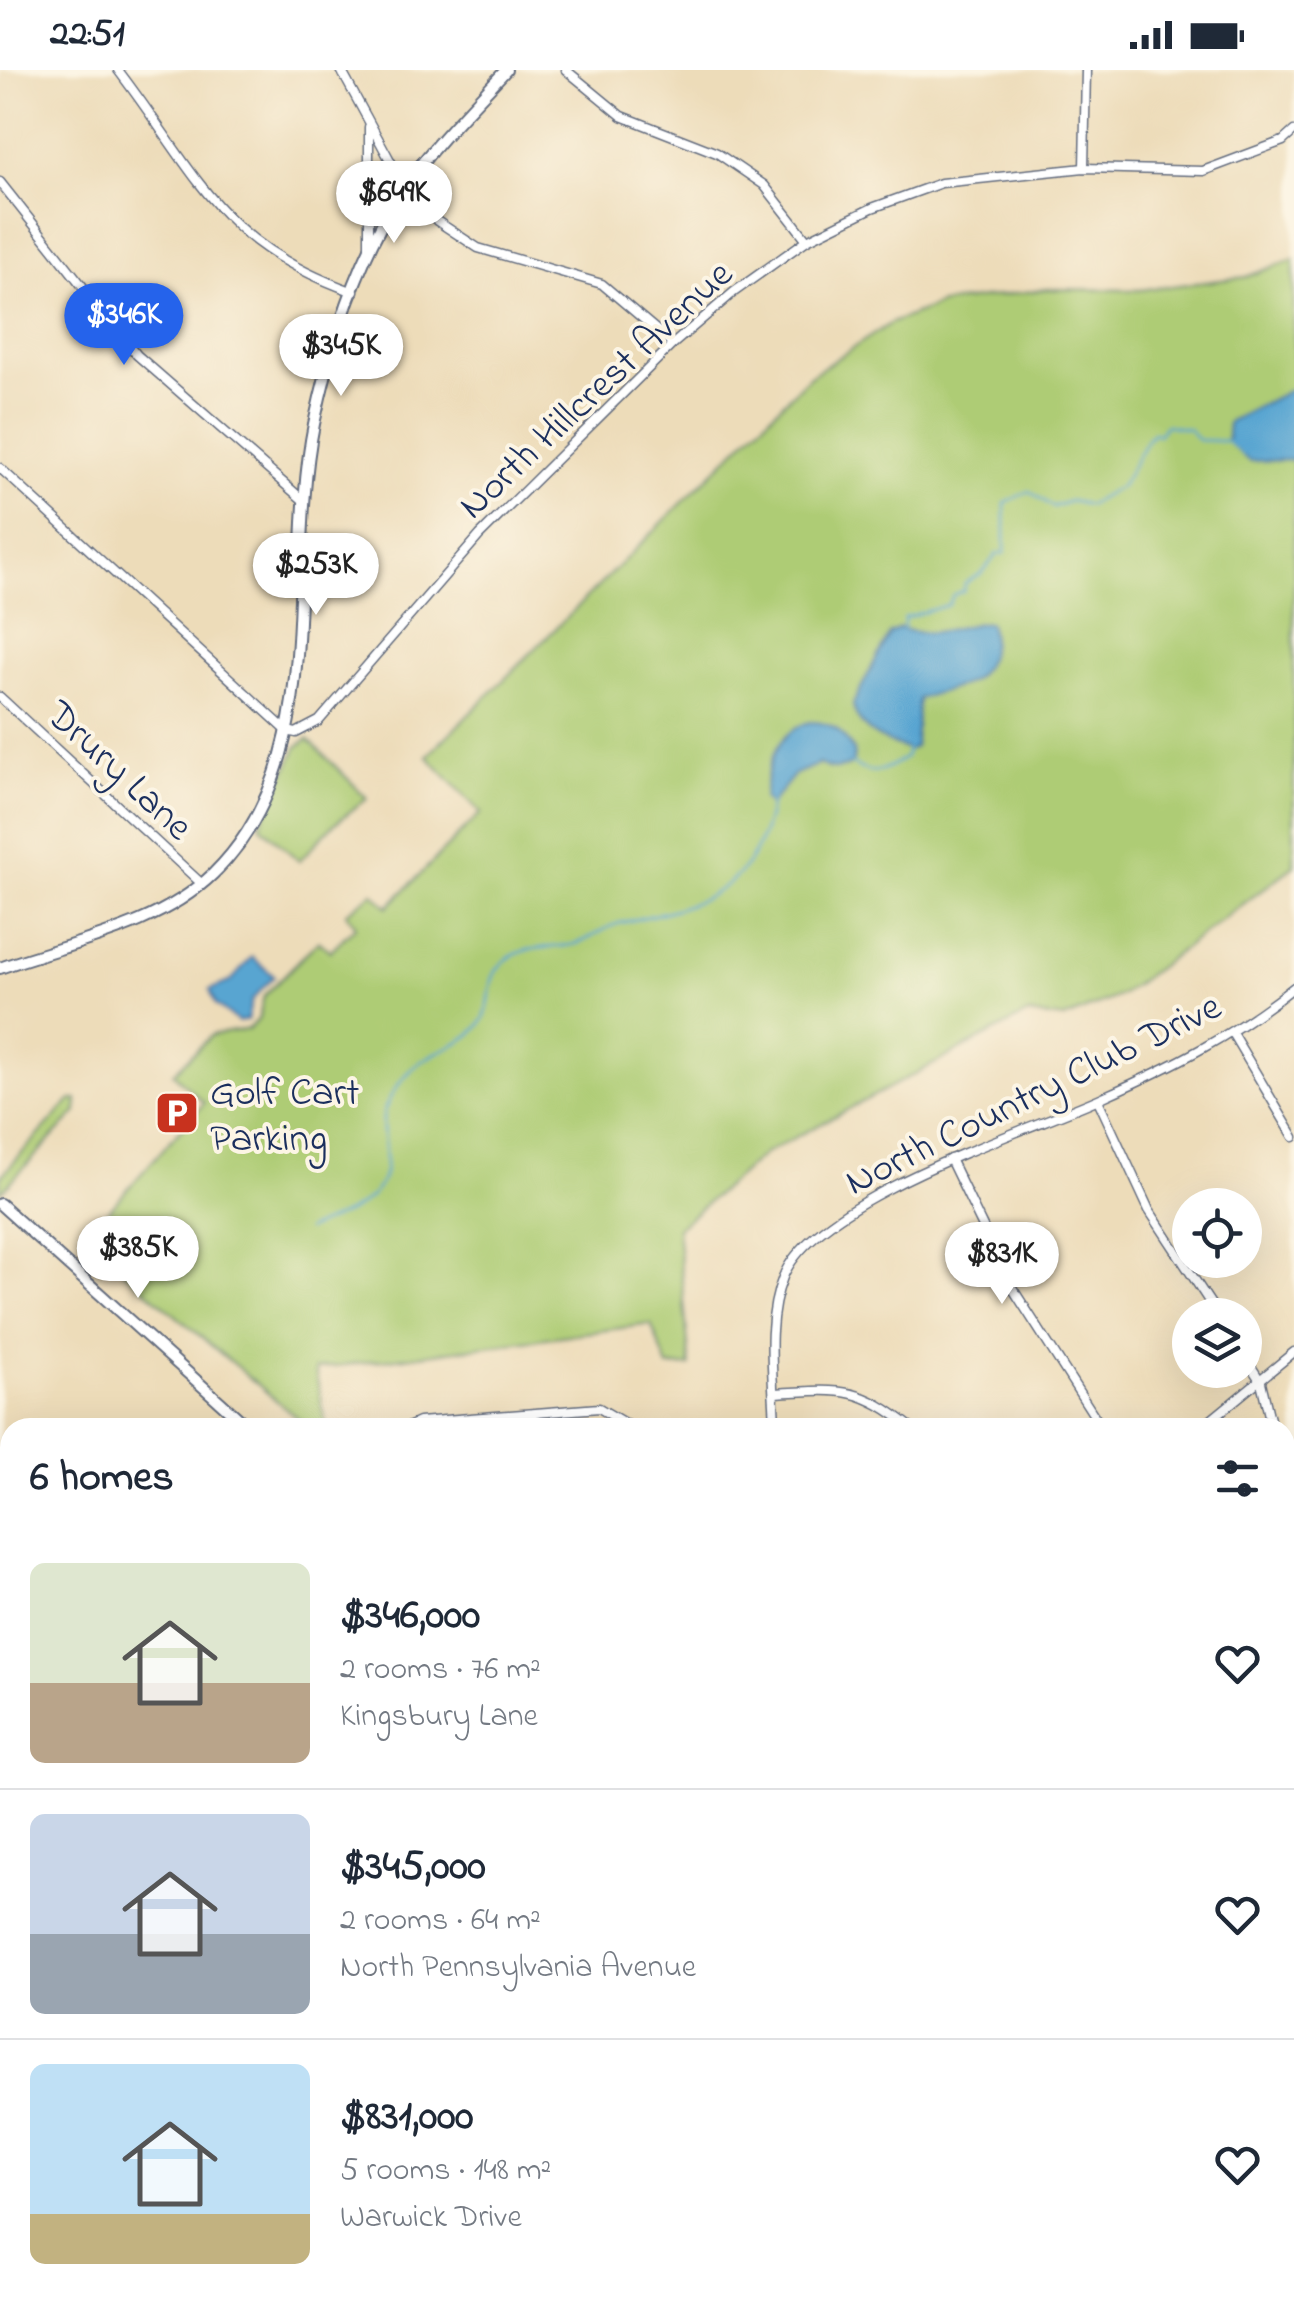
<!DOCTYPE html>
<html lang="en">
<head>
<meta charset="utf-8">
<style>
	body { margin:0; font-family:"Indie Flower",sans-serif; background:#f6f6f7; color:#1f2937; height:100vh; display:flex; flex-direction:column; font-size:38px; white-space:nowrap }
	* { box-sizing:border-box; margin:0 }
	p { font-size:32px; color:#747a83 }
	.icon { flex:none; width:55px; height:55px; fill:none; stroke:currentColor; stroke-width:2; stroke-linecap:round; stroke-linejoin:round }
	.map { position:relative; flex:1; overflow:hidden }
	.panel { position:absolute; left:0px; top:1348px; width:1295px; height:892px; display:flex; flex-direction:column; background:#fff; border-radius:30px 30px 0 0; box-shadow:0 10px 40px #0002 }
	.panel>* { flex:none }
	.buttons { position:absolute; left:1172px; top:1118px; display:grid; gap:20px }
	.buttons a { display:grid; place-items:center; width:90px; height:90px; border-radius:50%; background:#fff; box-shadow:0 10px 40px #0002; font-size:50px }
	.price { position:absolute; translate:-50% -85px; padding:0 22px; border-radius:35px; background:#fff; color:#222; font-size:32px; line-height:65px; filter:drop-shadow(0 2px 5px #0008) }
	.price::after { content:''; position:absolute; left:50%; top:60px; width:30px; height:22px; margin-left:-15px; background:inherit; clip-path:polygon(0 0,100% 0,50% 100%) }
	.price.selected { background:#2563eb; color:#fff }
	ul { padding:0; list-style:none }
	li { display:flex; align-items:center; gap:30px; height:250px; padding:0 30px }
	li+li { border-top:2px solid #e0e1e3 }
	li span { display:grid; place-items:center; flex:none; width:280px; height:200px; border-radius:15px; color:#555 }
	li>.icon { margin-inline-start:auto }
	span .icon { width:120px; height:120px; fill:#fffc; stroke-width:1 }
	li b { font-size:42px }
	h2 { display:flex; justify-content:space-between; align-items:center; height:120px; padding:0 30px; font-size:42px }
	.status { display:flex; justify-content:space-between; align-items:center; height:70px; padding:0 50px; background:#fff; direction:ltr }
	.status svg { height:28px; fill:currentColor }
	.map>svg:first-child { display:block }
	.green { fill:#aecc74; stroke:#647e69; stroke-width:2.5 }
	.water { fill:#58a5d1; stroke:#3a6a98; stroke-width:2.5 }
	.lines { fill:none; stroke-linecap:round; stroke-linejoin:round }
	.stream { stroke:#58a5d1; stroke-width:2.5 }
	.minor-casing { stroke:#646c7e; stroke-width:11 }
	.tertiary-casing { stroke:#646c7e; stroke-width:14 }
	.minor { stroke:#fff; stroke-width:8 }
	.tertiary { stroke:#fff; stroke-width:10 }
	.labels { text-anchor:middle; stroke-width:8; stroke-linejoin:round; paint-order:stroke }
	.street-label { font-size:40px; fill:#1b2f5e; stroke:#fcf5e5 }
	.poi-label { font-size:40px; fill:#1b2f5e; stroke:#fcf5e5; text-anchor:start }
</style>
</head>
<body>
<div class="status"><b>22:51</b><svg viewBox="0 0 49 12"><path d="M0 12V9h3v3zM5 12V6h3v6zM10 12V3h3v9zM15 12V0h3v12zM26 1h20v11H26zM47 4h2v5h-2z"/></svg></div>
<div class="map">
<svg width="1294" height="2238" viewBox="0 0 1294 2238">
	<rect width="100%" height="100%" fill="#fcf5e5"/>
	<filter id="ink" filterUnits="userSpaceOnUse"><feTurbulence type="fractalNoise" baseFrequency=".01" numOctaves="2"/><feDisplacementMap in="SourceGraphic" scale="20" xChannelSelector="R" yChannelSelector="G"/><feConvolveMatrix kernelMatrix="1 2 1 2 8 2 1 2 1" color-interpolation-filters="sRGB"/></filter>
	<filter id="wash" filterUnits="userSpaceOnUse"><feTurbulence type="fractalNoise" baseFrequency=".0048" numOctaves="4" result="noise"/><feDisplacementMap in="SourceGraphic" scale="40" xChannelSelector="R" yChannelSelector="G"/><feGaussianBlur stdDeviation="2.25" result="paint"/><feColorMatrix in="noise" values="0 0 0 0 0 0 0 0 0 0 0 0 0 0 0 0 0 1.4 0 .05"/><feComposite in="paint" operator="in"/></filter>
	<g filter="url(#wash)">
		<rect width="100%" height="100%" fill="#eddcb9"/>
		<g class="green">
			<polygon points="1294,189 1294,796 1121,925 1064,949 1028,944 764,1084 677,1158 690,1296 668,1297 651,1254 315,1299 326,1357 308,1357 84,1168 204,1033 173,1003 212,965 248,959 258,950 264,926 318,871 330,881 356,856 346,843 373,823 388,837 481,743 427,686 810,306 891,253 941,234 1046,219 1139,220 1246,207"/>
			<polygon points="308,669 367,728 332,756 299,791 260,755 298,676"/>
			<polygon points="71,1030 77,1030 77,1042 0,1123 0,1107"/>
		</g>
		<g class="water">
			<polygon points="1294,318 1294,390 1249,391 1227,371 1228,352"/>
			<path d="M988 552C997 570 989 598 972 610 958 620 934 622 918 629L915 677 909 680C885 672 857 661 853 634L889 564 900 558C931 570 956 555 988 552Z"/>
			<path d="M810 652C834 652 842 662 854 682L853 691C845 702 830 700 819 694L795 704 770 735 764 729C767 698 774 662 810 652Z"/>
			<polygon points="252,887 274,906 252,930 247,950 238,952 216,935 210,920 231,911"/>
		</g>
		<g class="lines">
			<g class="stream">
				<polyline points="904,558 904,548 948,535 953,525 964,520 965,513 982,503 997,484 1005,483 1005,433 1029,421 1053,437 1070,431 1089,435 1121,416 1148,368 1154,362 1158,365 1166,355 1189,359 1198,370 1227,371 1244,385"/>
				<path d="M851 693C873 708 883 701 905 688L908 678"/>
				<path d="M307 1160C329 1149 357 1142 374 1123 393 1102 382 1076 383 1050 383 1033 401 1010 413 998 432 979 467 976 482 952 495 931 483 908 506 890 526 875 548 879 571 875 589 872 603 857 620 853 699 835 756 823 771 731"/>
			</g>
		</g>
	</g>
	<g filter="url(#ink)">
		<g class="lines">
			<defs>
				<g id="minor">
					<path d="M118 0C199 106 218 174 354 222"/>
					<polyline points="341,0 398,105 437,151 478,178 602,214 673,274"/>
					<polyline points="566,0 622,46 717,83 764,115 807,170"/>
					<polyline points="369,57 369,178"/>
					<polyline points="1084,98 1086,0"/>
					<polyline points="0,112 137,285 303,430"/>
					<polyline points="0,398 287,661 296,663 319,651 480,465 673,274 734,222 807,170 872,138 941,113 1084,98 1203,101 1283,71 1294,61"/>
					<polyline points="0,627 202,814"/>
					<polyline points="1232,963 1294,1067"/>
					<polyline points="1098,1030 1149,1140 1218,1245"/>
					<polyline points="950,1089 1013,1219 1102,1358"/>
					<polyline points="1245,1287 1261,1312 1272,1358"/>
					<path d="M775 1323C840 1319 858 1315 912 1358"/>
					<polyline points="406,1358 419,1352 599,1338 633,1358"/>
					<path d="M775 1358C774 1308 764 1254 783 1207 815 1127 1026 1062 1103 1027 1171 997 1236 964 1294 917"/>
					<polyline points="1201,1358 1294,1282"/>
					<polyline points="1285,1403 1294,1416"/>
					<polyline points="1285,1621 1294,1629"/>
					<polyline points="0,1652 10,1637"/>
					<polyline points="1285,1822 1294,1830"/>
					<polyline points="0,1886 10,1894"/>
					<polyline points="1285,2034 1294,2042"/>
					<polyline points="0,2139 10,2151"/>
					<polyline points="77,2230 83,2238"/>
					<polyline points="270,2230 274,2238"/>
					<polyline points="880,2230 889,2238"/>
					<polyline points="92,2238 101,2230"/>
					<polyline points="608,2238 615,2230"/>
				</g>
				<g id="tertiary">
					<path d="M0 898C72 872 156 859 213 804 331 689 284 501 314 354 331 274 359 182 406 115 435 73 472 37 506 0"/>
					<polyline points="0,1134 249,1358"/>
					<polyline points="0,1613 10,1622"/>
					<polyline points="580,2230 589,2238"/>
					<polyline points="1273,2230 1286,2238"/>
				</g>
			</defs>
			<use href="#minor" class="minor-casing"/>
			<use href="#tertiary" class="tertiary-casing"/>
			<use href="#minor" class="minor"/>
			<use href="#tertiary" class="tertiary"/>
		</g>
	</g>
	<defs>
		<symbol id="parking-square" viewBox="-11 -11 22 22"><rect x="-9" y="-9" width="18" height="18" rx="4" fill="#c8321e" stroke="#fcf5e5"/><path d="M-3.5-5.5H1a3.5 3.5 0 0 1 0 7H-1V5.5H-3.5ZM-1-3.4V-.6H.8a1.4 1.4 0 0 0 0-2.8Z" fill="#fff"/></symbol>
	</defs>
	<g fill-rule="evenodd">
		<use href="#parking-square" x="152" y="1018" width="50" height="50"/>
	</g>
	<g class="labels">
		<g class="street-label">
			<text transform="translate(594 318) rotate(-43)" y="14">North Hillcrest Avenue</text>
			<text transform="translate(121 699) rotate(43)" y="14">Drury Lane</text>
			<text transform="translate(1032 1022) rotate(-26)" y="14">North Country Club Drive</text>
		</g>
		<g class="poi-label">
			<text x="210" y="1034">Golf Cart<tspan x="210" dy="46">Parking</tspan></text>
		</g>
	</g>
</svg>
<div class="buttons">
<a><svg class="icon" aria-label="locate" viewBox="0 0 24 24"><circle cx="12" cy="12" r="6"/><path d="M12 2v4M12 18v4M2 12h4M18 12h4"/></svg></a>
<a><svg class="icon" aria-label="layers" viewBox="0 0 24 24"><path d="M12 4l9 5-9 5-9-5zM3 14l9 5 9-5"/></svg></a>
</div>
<b class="price" style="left:394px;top:176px">$649K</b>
<b class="price selected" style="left:124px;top:298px">$346K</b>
<b class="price" style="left:341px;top:329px">$345K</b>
<b class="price" style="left:316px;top:548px">$253K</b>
<b class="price" style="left:138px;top:1231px">$385K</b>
<b class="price" style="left:1002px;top:1237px">$831K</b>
<section class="panel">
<h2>6 homes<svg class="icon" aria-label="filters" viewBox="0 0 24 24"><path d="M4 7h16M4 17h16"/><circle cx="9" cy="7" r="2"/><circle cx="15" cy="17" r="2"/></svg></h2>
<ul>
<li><span style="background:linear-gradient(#dfe7d0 60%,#b9a48a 0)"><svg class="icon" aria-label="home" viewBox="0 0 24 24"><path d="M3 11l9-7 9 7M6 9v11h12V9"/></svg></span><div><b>$346,000</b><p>2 rooms · 76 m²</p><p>Kingsbury Lane</p></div><svg class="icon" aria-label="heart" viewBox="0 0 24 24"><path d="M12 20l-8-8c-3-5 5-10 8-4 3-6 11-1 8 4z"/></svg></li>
<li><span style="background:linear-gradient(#c9d6e8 60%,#9aa5b1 0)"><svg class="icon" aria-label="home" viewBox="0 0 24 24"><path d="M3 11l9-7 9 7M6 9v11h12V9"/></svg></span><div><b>$345,000</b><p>2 rooms · 64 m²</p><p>North Pennsylvania Avenue</p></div><svg class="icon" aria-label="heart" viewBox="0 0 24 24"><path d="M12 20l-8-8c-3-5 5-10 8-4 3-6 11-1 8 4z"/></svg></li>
<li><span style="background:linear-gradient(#bfe0f5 75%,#c2b280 0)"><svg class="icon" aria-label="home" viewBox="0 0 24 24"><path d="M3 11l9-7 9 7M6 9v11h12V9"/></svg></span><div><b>$831,000</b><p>5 rooms · 148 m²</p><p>Warwick Drive</p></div><svg class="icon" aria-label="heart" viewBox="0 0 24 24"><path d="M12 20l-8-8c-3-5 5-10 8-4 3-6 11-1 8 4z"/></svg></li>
</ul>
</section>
</div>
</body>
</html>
